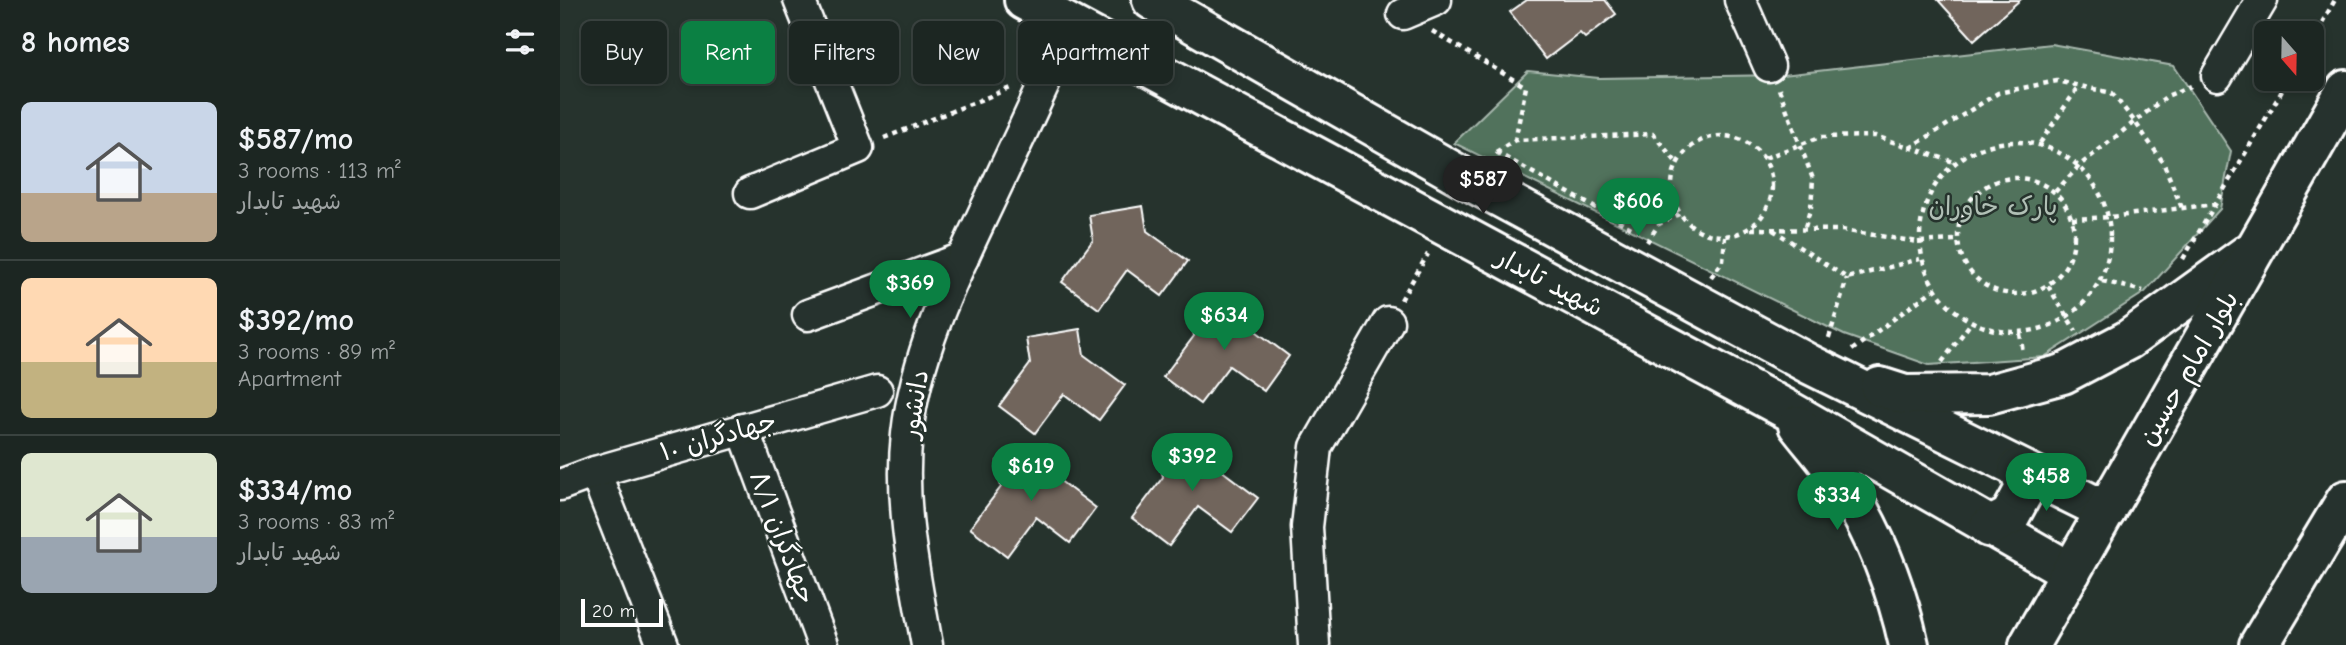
<!DOCTYPE html>
<html lang="en">
<head>
<meta charset="utf-8">
<style>
	body { margin:0; font-family:"Comic Neue","Playpen Sans Arabic",sans-serif; background:#252e2a; color:#f1f3f6; height:100vh; display:flex; flex-direction:column; font-size:26px; white-space:nowrap }
	* { box-sizing:border-box; margin:0 }
	p { font-size:23px; color:#a0a5a5 }
	.icon { flex:none; width:38px; height:38px; fill:none; stroke:currentColor; stroke-width:2; stroke-linecap:round; stroke-linejoin:round }
	.map { position:relative; flex:1; overflow:hidden }
	.side { display:flex; flex-direction:column; background:#1c2622; width:560px }
	.side>* { flex:none }
	.guide { position:absolute; left:21px; top:21px; width:665px; height:63px; display:flex; gap:14px }
	.needle { width:46px; rotate:160deg }
	.fabs { position:absolute; left:1694px; top:21px; display:grid; gap:14px }
	.fabs a { display:grid; place-items:center; width:70px; height:70px; border-radius:10px; background:#1c2622; box-shadow:0 4px 10px #0003,0 0 0 2px #3a4340; font-size:35px }
	.scale { position:absolute; left:21px; bottom:18px; width:82px; box-sizing:border-box; padding-left:7px; border:4px solid #fff; border-top:0; font-size:19px; line-height:24px; white-space:nowrap; color:#fff; -webkit-text-stroke:5px #26332d; paint-order:stroke }
	.price { position:absolute; translate:-50% -60px; padding:0 16px; border-radius:24px; background:#0b8043; color:#fff; font-size:23px; line-height:46px; filter:drop-shadow(0 2px 4px #0008) }
	.price::after { content:''; position:absolute; left:50%; top:42px; width:21px; height:16px; margin-left:-10px; background:inherit; clip-path:polygon(0 0,100% 0,50% 100%) }
	.price.active { background:#222; color:#fff }
	ul { padding:0; list-style:none }
	li { display:flex; align-items:center; gap:21px; height:175px; padding:0 21px }
	li+li { border-top:2px solid #3a4340 }
	li span { display:grid; place-items:center; flex:none; width:196px; height:140px; border-radius:10px; color:#555 }
	li>.icon { margin-inline-start:auto }
	span .icon { width:84px; height:84px; fill:#fffc; stroke-width:1 }
	li b { font-size:30px }
	h2 { display:flex; justify-content:space-between; align-items:center; height:84px; padding:0 21px; font-size:30px }
	.tag { padding:0 24px; border-radius:10px; background:#1c2622; box-shadow:0 4px 10px #0003,0 0 0 2px #3a4340; font-size:24px; line-height:63px }
	.tag.active { background:#0b8043; color:#fff }
	main { display:flex; flex:1; min-height:0 }
	.map>svg:first-child { display:block }
	.green { fill:#51725c; stroke:#a8b8ae; stroke-width:2 }
	.building { fill:#71655c; stroke:#fff; stroke-width:2 }
	.lines { fill:none; stroke-linecap:round; stroke-linejoin:round }
	.minor-casing { stroke:#fff; stroke-width:35 }
	.major-casing { stroke:#fff; stroke-width:44 }
	.path { stroke:#fff; stroke-width:4.5; stroke-dasharray:5 5; stroke-linecap:butt }
	.minor { stroke:#26332d; stroke-width:30 }
	.major { stroke:#26332d; stroke-width:38 }
	.labels { text-anchor:middle; stroke-width:5; stroke-linejoin:round; paint-order:stroke }
	.park-label { font-size:26px; fill:#b1c0b6; stroke:#26332d }
	.street-label { font-size:26px; fill:#fff; stroke:#26332d }
</style>
</head>
<body>
<main>
<section class="side">
<h2>8 homes<svg class="icon" aria-label="filters" viewBox="0 0 24 24"><path d="M4 7h16M4 17h16"/><circle cx="9" cy="7" r="2"/><circle cx="15" cy="17" r="2"/></svg></h2>
<ul>
<li><span style="background:linear-gradient(#c9d6e8 65%,#b9a48a 0)"><svg class="icon" aria-label="home" viewBox="0 0 24 24"><path d="M3 11l9-7 9 7M6 9v11h12V9"/></svg></span><div><b>$587/mo</b><p>3 rooms · 113 m²</p><p>شهید تابدار</p></div></li>
<li><span style="background:linear-gradient(#ffd9b3 60%,#c2b280 0)"><svg class="icon" aria-label="home" viewBox="0 0 24 24"><path d="M3 11l9-7 9 7M6 9v11h12V9"/></svg></span><div><b>$392/mo</b><p>3 rooms · 89 m²</p><p>Apartment</p></div></li>
<li><span style="background:linear-gradient(#dfe7d0 60%,#9aa5b1 0)"><svg class="icon" aria-label="home" viewBox="0 0 24 24"><path d="M3 11l9-7 9 7M6 9v11h12V9"/></svg></span><div><b>$334/mo</b><p>3 rooms · 83 m²</p><p>شهید تابدار</p></div></li>
</ul>
</section>
<div class="map">
<svg width="1786" height="645" viewBox="0 0 1786 645">
	<rect width="100%" height="100%" fill="#26332d"/>
	<filter id="ink" filterUnits="userSpaceOnUse"><feTurbulence type="fractalNoise" baseFrequency=".0143" numOctaves="2"/><feDisplacementMap in="SourceGraphic" scale="14" xChannelSelector="R" yChannelSelector="G"/><feConvolveMatrix kernelMatrix="1 2 1 2 8 2 1 2 1" color-interpolation-filters="sRGB"/></filter>
	<g filter="url(#ink)">
		<polygon class="green" points="1491,44 1614,66 1671,151 1660,209 1585,292 1484,357 1369,365 1284,335 894,143 968,71 1039,78 1223,75"/>
		<g class="building">
			<polygon points="967,0 1045,0 1056,14 1025,38 1020,33 986,59 950,12"/>
			<polygon points="1378,0 1460,0 1414,40"/>
			<polygon points="583,206 587,231 628,261 602,296 567,270 539,309 502,282 533,240 529,215"/>
			<polygon points="684,301 689,326 729,356 704,391 669,366 640,404 603,377 634,336 630,310"/>
			<polygon points="520,329 524,355 565,385 539,420 504,394 475,433 439,406 470,364 466,338"/>
			<polygon points="653,442 657,467 698,498 672,532 638,507 609,546 572,518 603,477 598,451"/>
			<polygon points="491,452 495,477 536,508 510,543 476,517 447,556 410,528 441,487 437,461"/>
		</g>
		<g class="lines">
			<defs>
				<g id="minor">
					<polyline points="1180,0 1209,66"/>
					<polyline points="843,14 876,0"/>
					<polyline points="1657,76 1702,0"/>
					<polyline points="190,193 298,148 239,0"/>
					<polyline points="248,315 403,258"/>
					<polyline points="183,429 263,645"/>
					<polyline points="35,472 103,645"/>
					<polyline points="0,485 35,472 317,391"/>
					<path d="M367 645C355 577 339 504 347 434 356 352 393 278 428 204 456 145 484 85 511 26"/>
					<polyline points="754,645 747,527 756,447 828,322"/>
				</g>
				<g id="major">
					<polyline points="464,0 1226,409 1511,572"/>
					<polyline points="592,0 908,180 1249,364 1546,511"/>
					<polyline points="1320,387 1345,395 1429,394 1503,374 1568,340 1689,253"/>
					<path d="M1238 425C1251 442 1266 458 1278 476 1312 526 1336 586 1349 645"/>
					<polyline points="1429,527 1450,516 1466,487 1458,468"/>
					<polyline points="1469,645 1786,90"/>
					<polyline points="1699,645 1786,500"/>
				</g>
			</defs>
			<use href="#minor" class="minor-casing"/>
			<use href="#major" class="major-casing"/>
			<g class="path">
				<polyline points="872,31 966,87 955,140"/>
				<polyline points="1752,40 1775,0"/>
				<polyline points="1219,89 1253,179 1251,207 1244,230"/>
				<circle cx="1162" cy="186" r="50"/>
				<polyline points="324,138 453,87"/>
				<circle cx="1455" cy="237" r="95"/>
				<polyline points="1480,143 1519,86"/>
				<polyline points="1350,148 1438,93 1497,81 1552,93 1575,122 1603,162 1622,208"/>
				<polyline points="936,152 1073,229"/>
				<polyline points="936,152 955,140 1093,134 1117,163"/>
				<polyline points="1205,158 1260,137 1315,136 1394,162"/>
				<circle cx="1456" cy="236" r="58"/>
				<polyline points="1495,192 1520,165 1607,96 1631,86"/>
				<polyline points="1512,219 1550,217 1655,204"/>
				<polyline points="1191,229 1282,230 1358,242 1396,240"/>
				<polyline points="1213,230 1287,278 1360,259"/>
				<polyline points="1087,242 1099,224 1119,214"/>
				<polyline points="1623,259 1729,79"/>
				<polyline points="1151,277 1163,261 1165,237"/>
				<polyline points="1542,281 1583,291"/>
				<polyline points="1488,286 1516,331"/>
				<polyline points="841,300 868,254"/>
				<polyline points="1460,334 1463,352"/>
				<polyline points="1269,338 1287,278"/>
				<polyline points="1292,350 1373,290"/>
				<polyline points="1382,362 1410,324"/>
			</g>
			<use href="#minor" class="minor"/>
			<use href="#major" class="major"/>
		</g>
	</g>
	<g class="labels">
		<g class="park-label">
			<text x="1433" y="215">پارک خاوران</text>
		</g>
		<g class="street-label">
			<text transform="translate(990 282) rotate(28)" y="9">شهید تابدار</text>
			<text transform="translate(1628 368) rotate(-60)" y="9">بلوار امام حسین</text>
			<text transform="translate(354 404) rotate(-81)" y="9">دانشور</text>
			<text transform="translate(158 436) rotate(-16)" y="9">جهادگران ۱۰</text>
			<text transform="translate(223 537) rotate(69)" y="9">جهادگران ۸/۱</text>
		</g>
	</g>
</svg>
<div class="fabs">
<a><svg class="needle" viewBox="-14 -14 28 28"><path d="M0-13l5 13h-10z" fill="#e53935"/><path d="M0 13l5-13h-10z" fill="#a0a5a5"/></svg></a>
</div>
<div class="scale">20 m</div>
<b class="price active" style="left:923px;top:216px">$587</b>
<b class="price" style="left:1078px;top:238px">$606</b>
<b class="price" style="left:350px;top:320px">$369</b>
<b class="price" style="left:664px;top:352px">$634</b>
<b class="price" style="left:632px;top:493px">$392</b>
<b class="price" style="left:471px;top:503px">$619</b>
<b class="price" style="left:1486px;top:513px">$458</b>
<b class="price" style="left:1277px;top:532px">$334</b>
<div class="guide">
<a class="tag">Buy</a>
<a class="tag active">Rent</a>
<a class="tag">Filters</a>
<a class="tag">New</a>
<a class="tag">Apartment</a>
</div>
</div>
</main>
</body>
</html>
